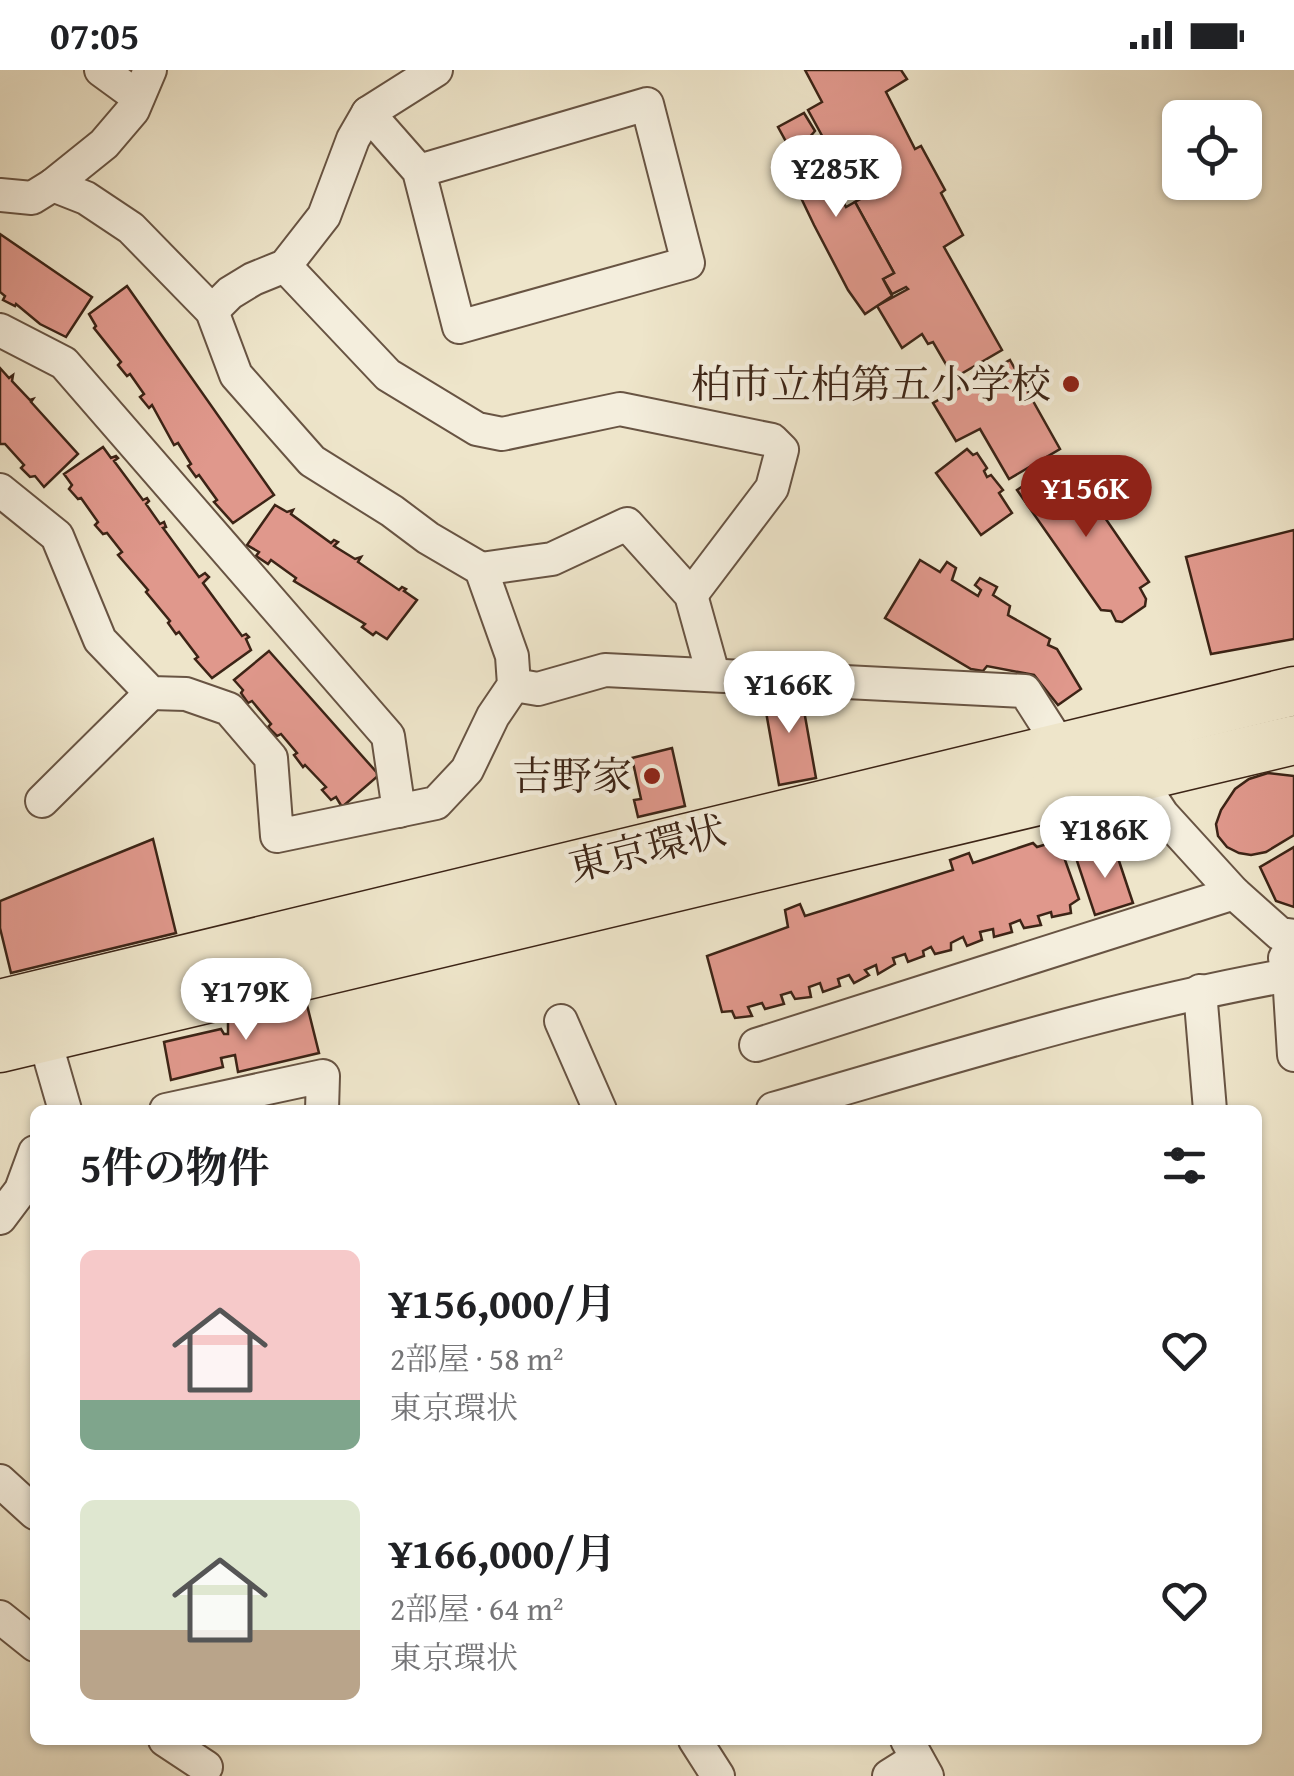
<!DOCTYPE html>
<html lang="ja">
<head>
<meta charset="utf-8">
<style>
	body { margin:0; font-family:"Gentium Book Plus","Noto Serif JP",serif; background:#f6f6f6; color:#202124; height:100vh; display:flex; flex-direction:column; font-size:38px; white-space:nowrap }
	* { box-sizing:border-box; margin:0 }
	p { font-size:32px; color:#757577 }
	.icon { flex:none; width:55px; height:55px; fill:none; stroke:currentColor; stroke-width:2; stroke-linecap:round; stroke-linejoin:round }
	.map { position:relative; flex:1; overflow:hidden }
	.drawer { position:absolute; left:30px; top:1035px; width:1232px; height:640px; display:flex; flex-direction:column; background:#fff; border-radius:15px; box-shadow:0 2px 8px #0004 }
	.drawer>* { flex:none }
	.controls { position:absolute; left:1162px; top:30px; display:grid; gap:20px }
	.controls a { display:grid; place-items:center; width:100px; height:100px; border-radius:15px; background:#fff; box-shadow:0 2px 8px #0004; font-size:50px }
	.price { position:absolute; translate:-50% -85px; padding:0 22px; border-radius:35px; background:#fff; color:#222; font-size:32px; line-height:65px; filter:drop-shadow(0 2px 5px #0008) }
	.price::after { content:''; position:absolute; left:50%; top:60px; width:30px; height:22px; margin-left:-15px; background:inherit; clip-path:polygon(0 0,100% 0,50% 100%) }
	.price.selected { background:#8f2418; color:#fff }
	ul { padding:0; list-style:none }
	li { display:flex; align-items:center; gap:30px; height:250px; padding:0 50px }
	li span { display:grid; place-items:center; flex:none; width:280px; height:200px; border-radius:15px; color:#555 }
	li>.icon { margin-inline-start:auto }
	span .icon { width:120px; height:120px; fill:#fffc; stroke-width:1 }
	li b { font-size:42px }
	h2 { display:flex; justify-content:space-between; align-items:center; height:120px; padding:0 50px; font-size:42px }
	.status { display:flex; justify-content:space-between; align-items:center; height:70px; padding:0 50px; background:#fff; direction:ltr }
	.status svg { height:28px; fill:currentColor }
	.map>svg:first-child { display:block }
	.building { fill:#e0988c; stroke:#3c2416; stroke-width:2.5 }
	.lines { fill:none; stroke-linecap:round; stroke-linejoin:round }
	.minor-casing { stroke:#685443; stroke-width:36 }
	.highway-casing { stroke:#3c2416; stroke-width:51 }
	.minor { stroke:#f4eedd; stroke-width:32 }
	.highway { stroke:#eee5ca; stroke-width:48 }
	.poi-dot { fill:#8f2418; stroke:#f4eedd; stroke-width:4 }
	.labels { text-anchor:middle; stroke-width:9; stroke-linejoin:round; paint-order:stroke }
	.poi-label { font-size:40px; fill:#3c2416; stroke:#f4eedd; text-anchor:end }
	.street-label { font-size:40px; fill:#3c2416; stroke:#f4eedd }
</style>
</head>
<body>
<div class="status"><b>07:05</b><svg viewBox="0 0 49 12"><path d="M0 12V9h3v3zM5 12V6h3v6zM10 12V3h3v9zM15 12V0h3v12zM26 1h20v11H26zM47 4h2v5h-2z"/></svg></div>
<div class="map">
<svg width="1294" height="1706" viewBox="0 0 1294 1706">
	<rect width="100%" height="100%" fill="#eee5ca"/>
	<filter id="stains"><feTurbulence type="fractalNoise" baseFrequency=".002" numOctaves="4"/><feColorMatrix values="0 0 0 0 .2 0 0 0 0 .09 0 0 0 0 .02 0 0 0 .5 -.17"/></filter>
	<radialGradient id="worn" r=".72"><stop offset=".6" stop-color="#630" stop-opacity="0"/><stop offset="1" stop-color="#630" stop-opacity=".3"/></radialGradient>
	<g class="building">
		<polygon points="805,0 901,0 907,9 886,22 915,79 921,76 945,120 941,123 963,165 944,177 1002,280 954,308 933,272 928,274 922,264 902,278 877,236 908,219 906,217 892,224 883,209 894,203 855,132 866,126 850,101 843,104 808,40 822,32"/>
		<polygon points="804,43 815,61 809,68 846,137 855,132 894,203 883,209 892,226 865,244 848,220 814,155 780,84 790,79 778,57"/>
		<polygon points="0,164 92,227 66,267 40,254 16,234 15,236 3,230 5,226 0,222"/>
		<polygon points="127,216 274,425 233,453 214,432 217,430 199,405 196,407 188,396 191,394 178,373 174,375 152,335 149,338 140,327 144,324 130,304 127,306 118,295 121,292 94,258 96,256 89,244"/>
		<polygon points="1010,290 1060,379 1009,409 980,359 956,371 933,333"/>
		<polygon points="0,298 9,308 13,305 12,311 30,330 33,329 31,332 78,384 44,417 35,406 30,407 21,398 24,395 5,374 0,374"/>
		<polygon points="103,377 111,388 116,386 118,388 114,391 143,430 147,428 149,431 146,434 160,454 164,452 166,457 163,458 199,507 205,503 209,507 203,513 242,566 246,564 249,567 246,569 251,580 212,608 195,589 198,587 179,562 176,564 168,553 170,551 146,522 148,520 118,485 122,482 107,463 103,464 95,455 98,452 81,428 78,429 69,419 72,415 64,404"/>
		<polygon points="967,379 973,385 977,383 987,398 984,401 987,407 991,405 1003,420 999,423 1012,443 981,465 936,403"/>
		<polygon points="1064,388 1149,512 1140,518 1146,529 1145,536 1122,552 1116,551 1111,541 1101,540 1017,420"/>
		<polygon points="275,435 287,442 293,440 291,444 331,473 334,470 338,472 334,476 355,489 361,487 358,492 399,520 402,517 406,519 404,521 417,530 387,569 376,562 373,565 362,557 365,554 294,511 296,508 271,490 268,494 256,486 259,482 247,475"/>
		<polygon points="1294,460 1294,569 1211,584 1186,487"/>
		<polygon points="920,490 940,502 947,492 956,498 952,510 978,526 981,520 975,515 980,508 997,517 993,525 1010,536 1008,545 1050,569 1048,575 1057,579 1081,619 1058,635 1034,605 987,596 983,601 971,599 885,548"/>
		<polygon points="269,581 379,705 342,737 336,727 331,730 322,720 326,717 305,695 303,697 294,685 297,683 281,664 277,666 268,657 271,654 252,631 248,633 241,623 243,620 234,610"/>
		<polygon points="800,618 816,708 779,715 763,625"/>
		<polygon points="672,678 685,736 638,747 634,730 641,729 632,688"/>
		<polygon points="1268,703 1294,706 1294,765 1266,782 1251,785 1239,783 1227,777 1218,766 1216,754 1221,740 1235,719 1249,709"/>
		<polygon points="153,769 176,863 11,903 0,858 0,831"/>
		<polygon points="1033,773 1037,777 1047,774 1049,778 1060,776 1079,829 1070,835 1071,843 1052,847 1051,842 1038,846 1041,855 1024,858 1020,850 1010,854 1012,862 994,867 993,859 980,862 982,870 967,876 963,867 951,873 951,880 935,884 931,877 923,881 924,886 908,892 905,884 893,888 895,894 878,904 876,895 865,900 869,905 854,913 849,905 838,909 840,916 823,922 820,913 809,917 811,927 795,929 791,922 781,925 784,934 765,939 762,933 748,937 752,946 735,948 732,941 722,942 707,886 788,857 785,840 800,834 805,846 953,800 950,790 969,783 973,793"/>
		<polygon points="1294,777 1294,837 1276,831 1260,797"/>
		<polygon points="1115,779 1133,833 1095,845 1076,788"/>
		<polygon points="306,931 319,983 238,1002 235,985 221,988 223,997 171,1010 164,972 221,959 224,964 228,964 228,951"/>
	</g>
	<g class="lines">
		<defs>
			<g id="minor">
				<polyline points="101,0 138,27"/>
				<polyline points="368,43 419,101 459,257 688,193 647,34 419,101"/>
				<polyline points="0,125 32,128 53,115"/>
				<polyline points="285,196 388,305 477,359 502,364 620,339 772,370 782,380 772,418 691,525"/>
				<polyline points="212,241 230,223 253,209 285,196 324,146 353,69 368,43 436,0"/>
				<polyline points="0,260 64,293 388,666 399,741"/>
				<polyline points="0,420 57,466 100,570 151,623 186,624 229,639 271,688 277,766 436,733 467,700 493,646 514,615 512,586 481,499 428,468 392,441 312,391 236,305 212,241 131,158 86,128 53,115 104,74 133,40 150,0"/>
				<polyline points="481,499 552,489 627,454 691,525 713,604"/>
				<polyline points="514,615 538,619 605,600 1025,621 1062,679"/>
				<polyline points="1137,706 1162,744 1234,823 1280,864 1294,866"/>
				<polyline points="42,731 151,623"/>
				<polyline points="1285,888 1289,905 1294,985"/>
				<polyline points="1200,921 1210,1040"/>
				<polyline points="39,950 65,1040"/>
				<polyline points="561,951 600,1040"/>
				<polyline points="756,975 1234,823"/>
				<path d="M773 1039C944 990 1114 936 1289 905"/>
				<polyline points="166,1040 323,1006 322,1040"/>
				<polyline points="0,1148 21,1120 35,1082"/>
				<polyline points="0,1411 35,1443"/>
				<polyline points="0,1547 35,1575"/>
				<polyline points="165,1670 206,1697"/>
				<polyline points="695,1670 718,1706"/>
				<polyline points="907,1670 927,1706"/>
				<polyline points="889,1706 916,1689"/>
			</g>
			<g id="highway">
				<polyline points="0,934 1294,621"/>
				<polyline points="0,978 1294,670"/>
			</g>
		</defs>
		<use href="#minor" class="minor-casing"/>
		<use href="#highway" class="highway-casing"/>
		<use href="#minor" class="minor"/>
		<use href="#highway" class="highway"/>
	</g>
	<g class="poi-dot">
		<circle cx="1071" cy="314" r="10"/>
		<circle cx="652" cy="706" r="10"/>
	</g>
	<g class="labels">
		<g class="poi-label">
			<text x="1051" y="328">柏市立柏第五小学校</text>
			<text x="632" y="720">吉野家</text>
		</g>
		<g class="street-label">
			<text transform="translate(647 778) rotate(-14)" y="14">東京環状</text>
		</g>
	</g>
	<rect width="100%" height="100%" filter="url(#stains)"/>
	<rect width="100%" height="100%" fill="url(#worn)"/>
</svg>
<div class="controls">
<a><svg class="icon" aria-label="locate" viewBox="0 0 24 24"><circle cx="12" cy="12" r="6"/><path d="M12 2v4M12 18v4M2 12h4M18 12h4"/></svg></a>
</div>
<b class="price" style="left:836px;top:150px">¥285K</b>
<b class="price selected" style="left:1086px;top:470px">¥156K</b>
<b class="price" style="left:789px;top:666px">¥166K</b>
<b class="price" style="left:1105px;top:811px">¥186K</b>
<b class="price" style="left:246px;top:973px">¥179K</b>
<section class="drawer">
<h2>5件の物件<svg class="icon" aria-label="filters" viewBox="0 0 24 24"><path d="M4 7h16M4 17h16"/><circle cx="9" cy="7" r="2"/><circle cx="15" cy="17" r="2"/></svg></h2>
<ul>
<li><span style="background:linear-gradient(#f6c9c9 75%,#7fa58c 0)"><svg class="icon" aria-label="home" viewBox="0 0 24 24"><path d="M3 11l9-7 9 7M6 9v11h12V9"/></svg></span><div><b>¥156,000/月</b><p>2部屋 · 58 m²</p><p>東京環状</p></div><svg class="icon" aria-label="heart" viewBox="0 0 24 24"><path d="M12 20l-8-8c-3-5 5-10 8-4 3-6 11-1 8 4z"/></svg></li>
<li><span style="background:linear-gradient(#dfe7d0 65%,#b9a48a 0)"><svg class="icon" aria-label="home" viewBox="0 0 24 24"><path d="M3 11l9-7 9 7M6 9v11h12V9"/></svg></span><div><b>¥166,000/月</b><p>2部屋 · 64 m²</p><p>東京環状</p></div><svg class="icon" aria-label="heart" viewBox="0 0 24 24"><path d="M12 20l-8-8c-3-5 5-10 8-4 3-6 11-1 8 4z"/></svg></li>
</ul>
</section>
</div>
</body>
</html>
